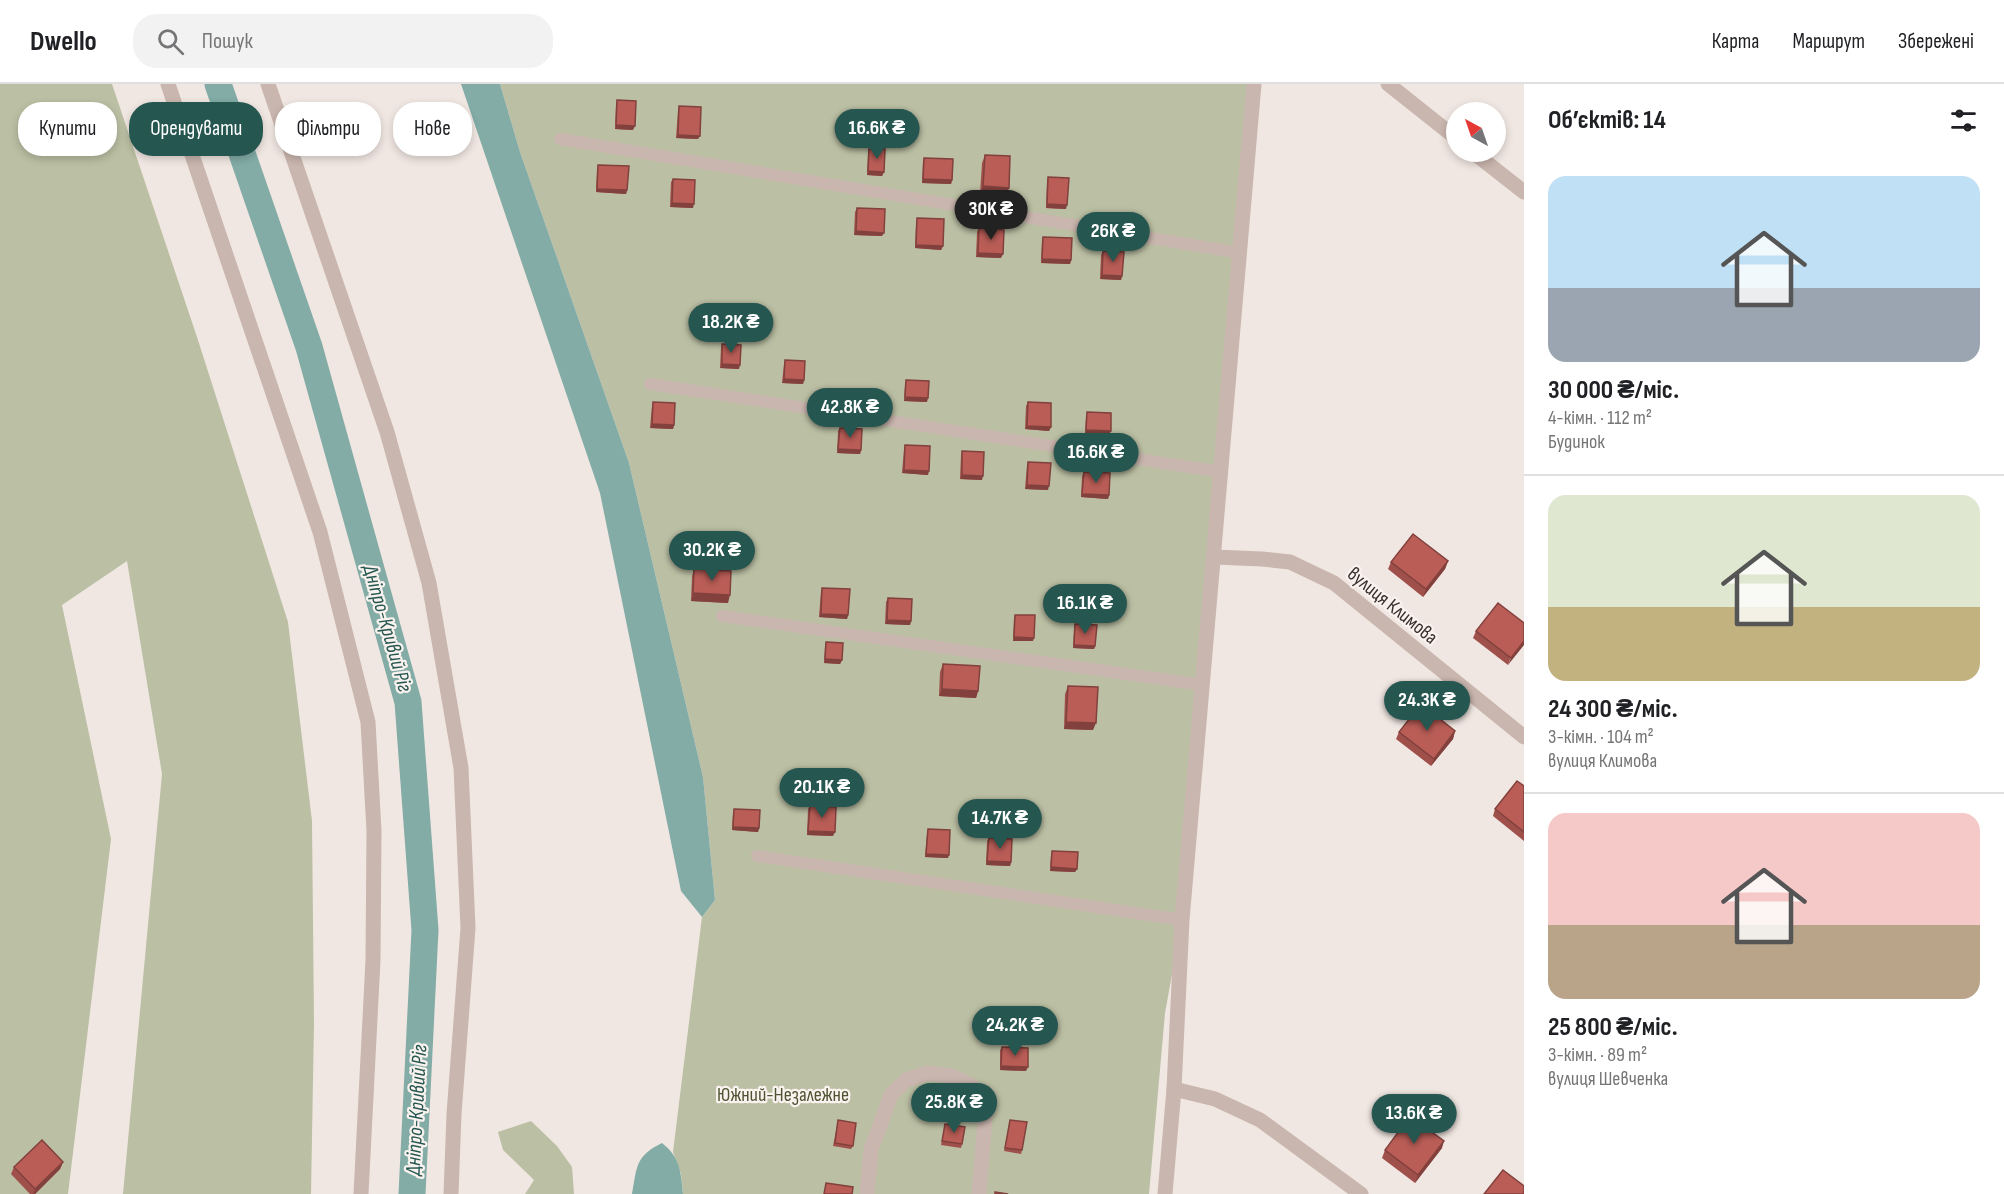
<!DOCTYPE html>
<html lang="uk">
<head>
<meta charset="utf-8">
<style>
	body { margin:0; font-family:"Sofia Sans Condensed",sans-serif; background:#f2f2f2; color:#202124; height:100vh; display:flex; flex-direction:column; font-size:22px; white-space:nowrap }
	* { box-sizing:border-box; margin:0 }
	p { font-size:20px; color:#757577 }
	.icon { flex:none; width:33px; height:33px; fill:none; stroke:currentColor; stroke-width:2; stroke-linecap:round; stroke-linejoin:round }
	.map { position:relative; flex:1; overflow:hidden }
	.sheet { display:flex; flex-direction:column; background:#fff; width:480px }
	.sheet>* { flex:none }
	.guide { position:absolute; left:18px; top:18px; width:570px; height:54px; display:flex; gap:12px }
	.needle { width:39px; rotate:320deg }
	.controls { position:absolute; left:1446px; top:18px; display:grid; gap:12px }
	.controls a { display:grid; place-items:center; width:60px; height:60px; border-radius:50%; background:#fff; box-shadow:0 3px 9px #0003; font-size:30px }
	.price { position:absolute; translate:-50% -51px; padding:0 14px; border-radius:21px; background:#255650; color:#fff; font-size:20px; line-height:39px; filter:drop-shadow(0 2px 3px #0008) }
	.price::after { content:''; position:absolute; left:50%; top:36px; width:18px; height:14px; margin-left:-9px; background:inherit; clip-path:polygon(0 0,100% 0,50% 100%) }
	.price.on { background:#222; color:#fff }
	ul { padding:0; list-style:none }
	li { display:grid; align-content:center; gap:12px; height:318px; padding:0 24px }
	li+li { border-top:2px solid #e0e0e0 }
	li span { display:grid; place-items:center; height:186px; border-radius:18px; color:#555 }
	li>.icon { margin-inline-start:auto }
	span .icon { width:108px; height:108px; fill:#fffc; stroke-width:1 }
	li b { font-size:26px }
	h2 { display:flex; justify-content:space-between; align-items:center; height:72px; padding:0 24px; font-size:26px }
	.chip { padding:0 21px; border-radius:24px; background:#fff; box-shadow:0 3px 9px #0003; font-size:21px; line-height:54px }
	.chip.on { background:#255650; color:#fff }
	header { display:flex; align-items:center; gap:36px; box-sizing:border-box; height:84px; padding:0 30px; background:#fff; border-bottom:2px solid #e0e0e0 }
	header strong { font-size:28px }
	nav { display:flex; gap:33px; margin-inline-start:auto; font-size:21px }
	.search { width:420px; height:54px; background:#f2f2f2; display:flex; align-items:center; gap:15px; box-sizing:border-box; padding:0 21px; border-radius:24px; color:#757577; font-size:22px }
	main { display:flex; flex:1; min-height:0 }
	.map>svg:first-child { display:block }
	.green { fill:#bbbfa3 }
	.water { fill:#83aca6 }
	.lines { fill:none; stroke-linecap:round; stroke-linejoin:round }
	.canal { stroke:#83aca6; stroke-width:27 }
	.lane { stroke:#c9b6ae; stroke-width:12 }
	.street { stroke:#c9b6ae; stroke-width:15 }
	.wall { fill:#a0504b }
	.shaded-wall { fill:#82413d }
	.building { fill:#ba5d57; stroke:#82413d; stroke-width:1.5 }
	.labels { text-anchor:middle; stroke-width:4.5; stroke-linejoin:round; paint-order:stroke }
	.street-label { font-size:20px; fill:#382e2c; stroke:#f9f2ee }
	.park-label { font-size:20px; fill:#4e5432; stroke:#f9f2ee }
	.water-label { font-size:21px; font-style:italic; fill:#255650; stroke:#f9f2ee }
</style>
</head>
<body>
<header>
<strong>Dwello</strong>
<div class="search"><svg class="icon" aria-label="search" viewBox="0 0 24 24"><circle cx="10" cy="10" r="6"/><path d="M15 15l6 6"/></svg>Пошук</div>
<nav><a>Карта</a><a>Маршрут</a><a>Збережені</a></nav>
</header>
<main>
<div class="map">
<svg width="1524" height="1110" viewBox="0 0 1524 1110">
	<rect width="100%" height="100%" fill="#f1e7e2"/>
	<g class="green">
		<polygon points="0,0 112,0 197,253 288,538 312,737 314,939 311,1110 123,1110 162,690 127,477 62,521 111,755 68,1110 0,1110"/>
		<polygon points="500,0 1254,0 1182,836 1165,929 1149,1110 683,1110 681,1090 673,1068 702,833 715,816 703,693 629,379 520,68"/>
		<polygon points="531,1037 557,1062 572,1083 574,1110 525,1110 534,1096 503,1066 498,1048"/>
	</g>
	<g class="water">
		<polygon points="461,0 500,0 520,68 629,379 703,693 715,816 702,833 681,807 600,409"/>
		<path d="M662 1059C680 1073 681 1088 683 1110H632C637 1083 635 1072 662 1059Z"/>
	</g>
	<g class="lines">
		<polyline class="canal" points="218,0 309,263 408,618 425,846 412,1110"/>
		<g class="lane">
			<polyline points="560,55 1240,169"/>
			<polyline points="650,300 1222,388"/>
			<polyline points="722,532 1203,601"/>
			<polyline points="757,772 1182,836"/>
		</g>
		<g class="street">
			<polyline points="168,0 320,448 368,638 374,747 373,876 361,1110"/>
			<polyline points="268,0 387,348 429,499 461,684 468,844 454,1030 451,1110"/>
			<polyline points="1388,0 1456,54"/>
			<polyline points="1473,68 1524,108"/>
			<polyline points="1214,473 1262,475 1290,478 1334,499 1524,653"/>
			<polyline points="1174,1005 1215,1015 1260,1036 1361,1110"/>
			<polyline points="867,1110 871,1066 891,1011 906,996 928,989 952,992 972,1002 986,1023 979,1110"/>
			<polyline points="1165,1110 1174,1005 1182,836 1254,0"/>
		</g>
	</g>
	<g class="wall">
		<polygon points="617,16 633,46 615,45 616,20"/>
		<polygon points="679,22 698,55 676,54 678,26"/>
		<polygon points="869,65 884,88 882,92 867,91 868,68"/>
		<polygon points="985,71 1009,104 1006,111 980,110 982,79"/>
		<polygon points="924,74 952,96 951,100 922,99 923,77"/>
		<polygon points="598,81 627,106 626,110 596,108 597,85"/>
		<polygon points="1048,93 1066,125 1046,124 1047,97"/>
		<polygon points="673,95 693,124 670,123 671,98"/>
		<polygon points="857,124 882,152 854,151 855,128"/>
		<polygon points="917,134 943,162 941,166 915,164 916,138"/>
		<polygon points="979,144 1001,174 976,173 977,148"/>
		<polygon points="1043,153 1071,176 1070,180 1041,179 1042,156"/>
		<polygon points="1103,167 1122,192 1121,196 1100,195 1101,171"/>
		<polygon points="722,260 739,285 720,284 721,264"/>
		<polygon points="785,276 804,296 803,300 782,299 784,280"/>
		<polygon points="906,296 927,318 904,317 905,300"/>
		<polygon points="653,318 674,341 673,345 650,344 652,322"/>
		<polygon points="1028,318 1051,343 1049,347 1025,345 1026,322"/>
		<polygon points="1087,328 1109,351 1085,350 1086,332"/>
		<polygon points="840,344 861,366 860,370 837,369 838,347"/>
		<polygon points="905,361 928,391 902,389 904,365"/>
		<polygon points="962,367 982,396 960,395 961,371"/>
		<polygon points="1028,378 1048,406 1025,405 1027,381"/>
		<polygon points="1084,388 1109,411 1108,415 1081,413 1082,392"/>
		<polygon points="1448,477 1445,485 1423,513 1388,485 1391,478"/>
		<polygon points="694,485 728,519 691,517 692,492"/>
		<polygon points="822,504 848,531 847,535 819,533 821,507"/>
		<polygon points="888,514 911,537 910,541 885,540 886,518"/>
		<polygon points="1015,531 1033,557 1013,557 1014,534"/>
		<polygon points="1524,539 1508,581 1473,554 1476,547"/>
		<polygon points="1075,540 1095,562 1094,565 1073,564 1074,544"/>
		<polygon points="826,558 842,576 840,580 824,579 825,562"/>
		<polygon points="943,580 978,607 976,614 939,612 940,588"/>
		<polygon points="1068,602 1093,646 1064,645 1065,610"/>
		<polygon points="1455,647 1453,655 1431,682 1396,655 1399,648"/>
		<polygon points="1524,702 1524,757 1493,732 1495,725"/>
		<polygon points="810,722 833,752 807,751 808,725"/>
		<polygon points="734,725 759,744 758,748 732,746 733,729"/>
		<polygon points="928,745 948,774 925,773 927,749"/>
		<polygon points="989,754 1011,778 1010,782 986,781 987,757"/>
		<polygon points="1052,767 1077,785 1075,788 1050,787 1051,771"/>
		<polygon points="1002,963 1026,987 1000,986 1000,966"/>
		<polygon points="838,1036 853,1062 851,1065 833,1062"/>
		<polygon points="1010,1036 1022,1066 1021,1070 1004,1067"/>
		<polygon points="945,1040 962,1060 961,1064 941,1061"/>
		<polygon points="1442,1064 1415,1099 1382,1074 1385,1066"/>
		<polygon points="63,1078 60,1085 35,1110 30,1110 11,1090 14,1083"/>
	</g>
	<g class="shaded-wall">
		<polygon points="616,41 635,42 633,46 615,45"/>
		<polygon points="678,51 700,52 698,55 676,54"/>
		<polygon points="868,87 884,88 882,92 867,91"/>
		<polygon points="923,95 952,96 951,100 922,99"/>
		<polygon points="983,102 1009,104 1006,111 980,110"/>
		<polygon points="597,105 627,106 626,110 596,108"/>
		<polygon points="672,119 694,120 693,124 670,123"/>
		<polygon points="1047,120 1067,121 1066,125 1046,124"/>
		<polygon points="856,147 884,149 882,152 854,151"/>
		<polygon points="916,161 943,162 941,166 915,164"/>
		<polygon points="978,169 1003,170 1001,174 976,173"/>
		<polygon points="1042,175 1071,176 1070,180 1041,179"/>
		<polygon points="1102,191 1122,192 1121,196 1100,195"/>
		<polygon points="722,280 740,281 739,285 720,284"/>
		<polygon points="784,295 804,296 803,300 782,299"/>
		<polygon points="905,313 928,314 927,318 904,317"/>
		<polygon points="652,340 674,341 673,345 650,344"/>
		<polygon points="1027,342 1051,343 1049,347 1025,345"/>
		<polygon points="1086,346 1111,347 1109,351 1085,350"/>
		<polygon points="838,365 861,366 860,370 837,369"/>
		<polygon points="904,386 929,387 928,391 902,389"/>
		<polygon points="962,391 983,392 982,396 960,395"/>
		<polygon points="1027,401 1049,402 1048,406 1025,405"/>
		<polygon points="1082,410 1109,411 1108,415 1081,413"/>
		<polygon points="1448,477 1445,485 1423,513 1426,505"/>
		<polygon points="693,509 730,511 728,519 691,517"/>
		<polygon points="821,530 848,531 847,535 819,533"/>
		<polygon points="887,536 911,537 910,541 885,540"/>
		<polygon points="1014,553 1034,554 1033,557 1013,557"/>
		<polygon points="1524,557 1524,561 1508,581 1511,574"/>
		<polygon points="1074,561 1095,562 1094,565 1073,564"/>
		<polygon points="825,575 842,576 840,580 824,579"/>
		<polygon points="942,605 978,607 976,614 939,612"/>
		<polygon points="1066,638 1096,639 1093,646 1064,645"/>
		<polygon points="1455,647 1453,655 1431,682 1434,675"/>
		<polygon points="733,743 759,744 758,748 732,746"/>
		<polygon points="808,747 835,748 833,752 807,751"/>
		<polygon points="926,770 949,771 948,774 925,773"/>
		<polygon points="987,777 1011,778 1010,782 986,781"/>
		<polygon points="1051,783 1077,785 1075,788 1050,787"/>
		<polygon points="1001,982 1028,983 1026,987 1000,986"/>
		<polygon points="1444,1057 1442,1064 1415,1099 1418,1091"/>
		<polygon points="63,1078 60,1085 35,1110 33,1110 35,1105"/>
	</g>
	<g class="building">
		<polygon points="617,16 636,17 635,42 616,41"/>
		<polygon points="679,22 701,23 700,52 678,51"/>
		<polygon points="869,65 885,65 884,88 868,87"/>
		<polygon points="985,71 1010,72 1009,104 983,102"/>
		<polygon points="924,74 953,75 952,96 923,95"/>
		<polygon points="598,81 629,82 627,106 597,105"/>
		<polygon points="1048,93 1069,94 1067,121 1047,120"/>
		<polygon points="673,95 695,96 694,120 672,119"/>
		<polygon points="857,124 885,125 884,149 856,147"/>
		<polygon points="917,134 944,135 943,162 916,161"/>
		<polygon points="979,144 1004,146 1003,170 978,169"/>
		<polygon points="1043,153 1072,154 1071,176 1042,175"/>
		<polygon points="1103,167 1124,168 1122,192 1102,191"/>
		<polygon points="722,260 741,261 740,281 722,280"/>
		<polygon points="785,276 805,277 804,296 784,295"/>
		<polygon points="906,296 929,297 928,314 905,313"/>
		<polygon points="653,318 675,319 674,341 652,340"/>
		<polygon points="1028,318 1051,319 1051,343 1027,342"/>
		<polygon points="1087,328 1111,329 1111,347 1086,346"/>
		<polygon points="840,344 862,345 861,366 838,365"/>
		<polygon points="905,361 930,362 929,387 904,386"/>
		<polygon points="962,367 984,368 983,392 962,391"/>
		<polygon points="1028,378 1051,379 1049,402 1027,401"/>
		<polygon points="1084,388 1110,389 1109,411 1082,410"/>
		<polygon points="1413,450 1448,477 1426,505 1391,478"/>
		<polygon points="694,485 731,487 730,511 693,509"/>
		<polygon points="822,504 850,505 848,531 821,530"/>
		<polygon points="888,514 912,515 911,537 887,536"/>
		<polygon points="1498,519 1524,539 1524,557 1511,574 1476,547"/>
		<polygon points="1015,531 1035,531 1034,554 1014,553"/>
		<polygon points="1075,540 1097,541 1095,562 1074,561"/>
		<polygon points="826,558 843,559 842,576 825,575"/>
		<polygon points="943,580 980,582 978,607 942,605"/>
		<polygon points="1068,602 1098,603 1096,639 1066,638"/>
		<polygon points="1421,620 1455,647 1434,675 1399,648"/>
		<polygon points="1517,697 1524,702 1524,748 1495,725"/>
		<polygon points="810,722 836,723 835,748 808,747"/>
		<polygon points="734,725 760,726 759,744 733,743"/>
		<polygon points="928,745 950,746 949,771 926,770"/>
		<polygon points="989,754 1012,755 1011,778 987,777"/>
		<polygon points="1052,767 1078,768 1077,785 1051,783"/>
		<polygon points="1002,963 1028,964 1028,983 1001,982"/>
		<polygon points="1410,1032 1444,1057 1418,1091 1385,1066"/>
		<polygon points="838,1036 856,1039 853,1062 835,1059"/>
		<polygon points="1010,1036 1027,1038 1022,1066 1005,1064"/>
		<polygon points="945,1040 965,1043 962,1060 942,1057"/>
		<polygon points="42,1056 63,1078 35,1105 14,1083"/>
		<polygon points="1503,1086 1524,1102 1524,1110 1484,1110"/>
		<polygon points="826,1099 853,1103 852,1110 824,1110"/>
		<polygon points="995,1108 1008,1110 995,1110"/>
	</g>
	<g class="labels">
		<g class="street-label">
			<text transform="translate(1393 521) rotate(39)" y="7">вулиця Климова</text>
		</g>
		<g class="park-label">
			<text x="783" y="1017">Южний-Незалежне</text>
		</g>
		<g class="water-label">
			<text transform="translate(388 544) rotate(74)" y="7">Дніпро-Кривий Ріг</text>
			<text transform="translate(416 1026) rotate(-87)" y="7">Дніпро-Кривий Ріг</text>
		</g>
	</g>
</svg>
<div class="controls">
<a><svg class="needle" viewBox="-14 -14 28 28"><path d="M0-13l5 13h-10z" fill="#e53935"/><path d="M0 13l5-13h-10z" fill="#757577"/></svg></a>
</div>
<b class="price" style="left:877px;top:76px">16.6K ₴</b>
<b class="price on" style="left:991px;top:157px">30K ₴</b>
<b class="price" style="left:1113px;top:179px">26K ₴</b>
<b class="price" style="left:731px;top:270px">18.2K ₴</b>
<b class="price" style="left:850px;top:355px">42.8K ₴</b>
<b class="price" style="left:1096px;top:400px">16.6K ₴</b>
<b class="price" style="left:712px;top:498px">30.2K ₴</b>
<b class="price" style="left:1085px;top:551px">16.1K ₴</b>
<b class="price" style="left:1427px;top:648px">24.3K ₴</b>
<b class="price" style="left:822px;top:735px">20.1K ₴</b>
<b class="price" style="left:1000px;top:766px">14.7K ₴</b>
<b class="price" style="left:1015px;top:973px">24.2K ₴</b>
<b class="price" style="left:954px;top:1050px">25.8K ₴</b>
<b class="price" style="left:1414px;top:1061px">13.6K ₴</b>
<div class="guide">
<a class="chip">Купити</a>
<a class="chip on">Орендувати</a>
<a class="chip">Фільтри</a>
<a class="chip">Нове</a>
</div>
</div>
<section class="sheet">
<h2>Об’єктів: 14<svg class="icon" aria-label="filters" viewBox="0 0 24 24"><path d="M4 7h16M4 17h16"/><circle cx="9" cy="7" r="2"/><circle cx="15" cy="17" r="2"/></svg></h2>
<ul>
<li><span style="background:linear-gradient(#bfe0f5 60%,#9aa5b1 0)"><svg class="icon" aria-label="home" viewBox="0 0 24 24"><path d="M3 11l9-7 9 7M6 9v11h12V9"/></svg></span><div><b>30 000 ₴/міс.</b><p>4-кімн. · 112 m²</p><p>Будинок</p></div></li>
<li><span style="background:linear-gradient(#dfe7d0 60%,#c2b280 0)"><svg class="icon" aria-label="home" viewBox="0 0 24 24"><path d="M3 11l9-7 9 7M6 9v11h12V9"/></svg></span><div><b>24 300 ₴/міс.</b><p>3-кімн. · 104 m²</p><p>вулиця Климова</p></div></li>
<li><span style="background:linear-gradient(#f6c9c9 60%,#b9a48a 0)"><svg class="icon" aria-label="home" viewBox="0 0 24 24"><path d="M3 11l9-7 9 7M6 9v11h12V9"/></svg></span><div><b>25 800 ₴/міс.</b><p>3-кімн. · 89 m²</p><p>вулиця Шевченка</p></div></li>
</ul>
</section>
</main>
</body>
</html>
